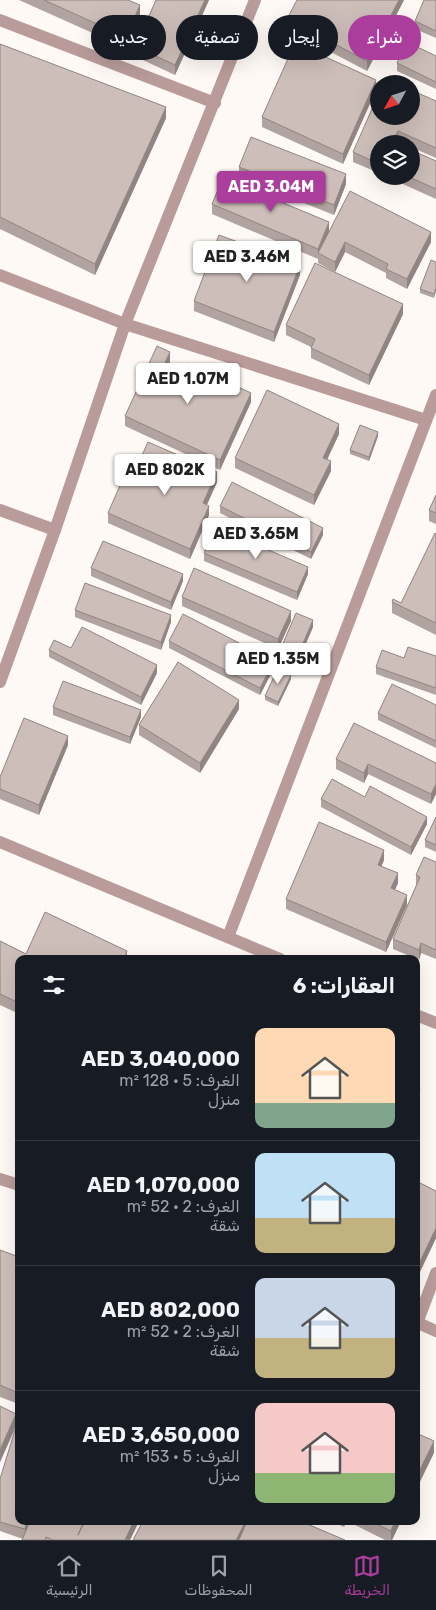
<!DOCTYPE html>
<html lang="ar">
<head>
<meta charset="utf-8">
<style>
	body { margin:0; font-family:Rubik,"Noto Naskh Arabic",sans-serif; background:#20242c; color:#f1f3f6; direction:rtl; height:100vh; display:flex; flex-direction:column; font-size:19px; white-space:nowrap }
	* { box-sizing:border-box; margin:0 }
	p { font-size:16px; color:#9ea1a6 }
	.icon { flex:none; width:28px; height:28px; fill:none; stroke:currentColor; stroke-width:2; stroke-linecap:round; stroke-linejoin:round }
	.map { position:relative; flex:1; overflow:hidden; direction:ltr }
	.panel { position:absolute; left:15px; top:955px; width:405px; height:570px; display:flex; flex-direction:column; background:#171b24; border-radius:10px; box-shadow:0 5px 20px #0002; direction:rtl }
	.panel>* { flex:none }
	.banner { position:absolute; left:15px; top:15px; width:406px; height:45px; direction:rtl; display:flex; gap:10px }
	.needle { width:32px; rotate:230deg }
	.tools { position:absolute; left:370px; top:75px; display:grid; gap:10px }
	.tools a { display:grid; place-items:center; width:50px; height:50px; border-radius:50%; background:#171b24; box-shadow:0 5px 20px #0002; font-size:25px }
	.price { position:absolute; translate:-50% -42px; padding:0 11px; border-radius:5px; background:#fff; color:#222; font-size:16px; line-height:32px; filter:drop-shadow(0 1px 2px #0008) }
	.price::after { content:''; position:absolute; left:50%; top:30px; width:15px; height:11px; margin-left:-8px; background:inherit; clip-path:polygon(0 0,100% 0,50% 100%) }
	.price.active { background:#ab3d9c; color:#fff }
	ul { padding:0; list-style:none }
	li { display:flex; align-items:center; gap:15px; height:125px; padding:0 25px }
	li+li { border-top:1px solid #363941 }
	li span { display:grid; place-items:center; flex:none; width:140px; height:100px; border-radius:10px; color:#555 }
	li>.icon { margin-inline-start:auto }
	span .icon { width:60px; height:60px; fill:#fffc; stroke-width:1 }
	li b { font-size:21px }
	h2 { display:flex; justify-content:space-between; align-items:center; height:60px; padding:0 25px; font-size:21px }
	.pill { padding:0 18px; border-radius:22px; background:#171b24; box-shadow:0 5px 20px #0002; font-size:18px; line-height:45px }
	.pill.active { background:#ab3d9c; color:#fff }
	.tabs { display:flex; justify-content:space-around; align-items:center; height:70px; border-top:1px solid #363941; background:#171b24; font-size:14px; color:#9ea1a6 }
	.tabs a { display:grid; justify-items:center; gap:2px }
	.tabs .active { color:#ab3d9c }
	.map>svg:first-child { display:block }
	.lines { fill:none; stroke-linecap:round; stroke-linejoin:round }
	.minor { stroke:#b99c99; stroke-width:12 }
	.wall { fill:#b1a39f }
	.shaded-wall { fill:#908582 }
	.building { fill:#cebeb9; stroke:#908582 }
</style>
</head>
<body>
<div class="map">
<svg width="436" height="1540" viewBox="0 0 436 1540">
	<rect width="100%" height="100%" fill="#fef9f4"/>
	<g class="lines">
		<g class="minor">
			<polyline points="0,20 215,103"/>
			<polyline points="0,275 125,324 426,420"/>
			<polyline points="0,510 55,530"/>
			<polyline points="0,682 55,530 125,324 255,0"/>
			<polyline points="0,842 280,959"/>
			<polyline points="228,937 436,395"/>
			<polyline points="416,1015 436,1023"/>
			<polyline points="0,1179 19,1185"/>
			<polyline points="416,1322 436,1331"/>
			<polyline points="417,1323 436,1273"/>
		</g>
	</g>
	<g class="wall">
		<polygon points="19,0 128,0 140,17 126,48"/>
		<polygon points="156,0 209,0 175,75 132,55 132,45 145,25"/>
		<polygon points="404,0 367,71 287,29 287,19"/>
		<polygon points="436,0 436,38 415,29 415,21"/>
		<polygon points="0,44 166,118 95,275 0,229"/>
		<polygon points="436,56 436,89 397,71 397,63"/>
		<polygon points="376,90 343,164 262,127 262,117"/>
		<polygon points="436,101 436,158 411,147 411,144 404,144 398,141 397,143 379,144 379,173 353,162 353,152"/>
		<polygon points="436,161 436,199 385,176 411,176"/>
		<polygon points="239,167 346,184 334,215 239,177"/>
		<polygon points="212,204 329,232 431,242 407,289 386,278 386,273 345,252 335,272 318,263 318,258 318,259 212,214"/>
		<polygon points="436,262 436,292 434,298 420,293 420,289"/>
		<polygon points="300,275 274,342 194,311 194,301"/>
		<polygon points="403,314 369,385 311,358 311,347 286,335 286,325"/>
		<polygon points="170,362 169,364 251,402 220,470 125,426 125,416"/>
		<polygon points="339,434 327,460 331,471 314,505 235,468 235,458"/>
		<polygon points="378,436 369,461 350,454 350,450"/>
		<polygon points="132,477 217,482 207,505 209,515 190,559 108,523 108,513"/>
		<polygon points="436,495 436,524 429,521 429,510"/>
		<polygon points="220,506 323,535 311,559 220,513"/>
		<polygon points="436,534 436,635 392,613 392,602 401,603"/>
		<polygon points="204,553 308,574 297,600 204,561"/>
		<polygon points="91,568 183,581 171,610 91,576"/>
		<polygon points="182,597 291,621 278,649 182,606"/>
		<polygon points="75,610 171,622 161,650 75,617"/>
		<polygon points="313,627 295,669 278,662 278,655"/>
		<polygon points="169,641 274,668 260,695 169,648"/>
		<polygon points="71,648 157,673 141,705 49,657 49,650"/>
		<polygon points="436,656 436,695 376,674 376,667 404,658"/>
		<polygon points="291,679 278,706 265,700 265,696"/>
		<polygon points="436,705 436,748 378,720 378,713"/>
		<polygon points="53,707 141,717 130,744 53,715"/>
		<polygon points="239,709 200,773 139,735 139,725"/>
		<polygon points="68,745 39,815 0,799 0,777"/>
		<polygon points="336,759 436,763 436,794 431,804 368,774 364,783 336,769"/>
		<polygon points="365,797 427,824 411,855 321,807 321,799"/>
		<polygon points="436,817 436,852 425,847 425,840"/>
		<polygon points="384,860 381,866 398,883 395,890 407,905 386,952 286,909 286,899"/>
		<polygon points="436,862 436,959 421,953 419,960 393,949 393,939 416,886 416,875"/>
		<polygon points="0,941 26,954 127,959 19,959 19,1014 0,1005"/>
		<polygon points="416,1181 436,1191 436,1238 418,1276 416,1275"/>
		<polygon points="0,1250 19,1257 16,1403 0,1397"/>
		<polygon points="0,1406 16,1424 19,1521 139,1521 130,1540 22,1540 23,1539 0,1531 0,1479 16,1427 0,1462"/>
		<polygon points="331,1521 346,1521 344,1527"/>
		<polygon points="347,1521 401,1521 392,1540 385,1540"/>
	</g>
	<g class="shaded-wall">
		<polygon points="205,0 209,0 175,75 175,65"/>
		<polygon points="399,0 404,0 367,71 367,61"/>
		<polygon points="140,5 140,17 126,48 126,37"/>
		<polygon points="376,80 376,90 343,164 343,154"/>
		<polygon points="166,107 166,118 95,275 95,264"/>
		<polygon points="398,131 398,141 397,144 393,142"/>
		<polygon points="346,174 346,184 334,215 334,205"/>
		<polygon points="329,222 329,232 318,253 318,259 318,249"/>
		<polygon points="431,232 431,242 407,289 407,279"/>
		<polygon points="345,242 345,252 335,272 335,262"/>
		<polygon points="300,265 300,275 274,342 274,332"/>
		<polygon points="403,304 403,314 369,385 369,375"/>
		<polygon points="170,352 170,362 165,372 165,362"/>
		<polygon points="251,393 251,402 220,470 220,460"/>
		<polygon points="339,424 339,434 323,468 323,458"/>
		<polygon points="378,432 378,436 369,461 369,457"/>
		<polygon points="331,461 331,471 314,505 314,495"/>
		<polygon points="217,472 217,482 203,513 203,503"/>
		<polygon points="209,506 209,515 190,559 190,549"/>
		<polygon points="323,528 323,535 311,559 311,552"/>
		<polygon points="308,567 308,574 297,600 297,592"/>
		<polygon points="183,574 183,581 171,610 171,602"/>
		<polygon points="291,611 291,621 278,649 278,639"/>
		<polygon points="171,615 171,622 161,650 161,642"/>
		<polygon points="313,620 313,627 295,669 295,662"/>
		<polygon points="274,661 274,668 260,695 260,688"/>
		<polygon points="157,665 157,673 141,705 141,697"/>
		<polygon points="291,675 291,679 278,706 278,702"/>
		<polygon points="239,700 239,709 200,773 200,763"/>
		<polygon points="141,710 141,717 130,744 130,737"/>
		<polygon points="68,736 68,745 39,815 39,805"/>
		<polygon points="368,764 368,774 364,783 364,773"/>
		<polygon points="436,784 436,794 431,804 431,794"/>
		<polygon points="427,817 427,824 411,855 411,847"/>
		<polygon points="384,850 384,860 378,875 378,865"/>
		<polygon points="398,873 398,883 391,898 391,888"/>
		<polygon points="407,895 407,905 386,952 386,942"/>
		<polygon points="421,943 421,953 419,960 419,950"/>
		<polygon points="127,951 127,959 124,959"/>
		<polygon points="420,1088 420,1095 416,1105 416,1097"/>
		<polygon points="436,1228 436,1238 418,1276 418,1266"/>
		<polygon points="19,1383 19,1395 16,1403 16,1392"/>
		<polygon points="16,1414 16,1425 0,1462 0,1450"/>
		<polygon points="434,1441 434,1453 416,1490 416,1478"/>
		<polygon points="27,1521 30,1521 25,1539 25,1529"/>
		<polygon points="134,1521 139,1521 130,1540 125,1540"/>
		<polygon points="246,1521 251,1521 241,1540 236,1540"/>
		<polygon points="344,1521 346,1521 344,1527"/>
		<polygon points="395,1521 401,1521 392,1540 391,1540 391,1531"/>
	</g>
	<g class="building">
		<polygon points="44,0 128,0 140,5 126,37"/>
		<polygon points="156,0 205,0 175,65 132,45 142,23 145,25"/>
		<polygon points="297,0 399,0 367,61 287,19"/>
		<polygon points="424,0 436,0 436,31 415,21"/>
		<polygon points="407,42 436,56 436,82 397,63"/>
		<polygon points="295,43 376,80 343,154 262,117"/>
		<polygon points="0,44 166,107 95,264 0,217"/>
		<polygon points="386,78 398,84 383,84"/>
		<polygon points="411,90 436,101 436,148 398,131 393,142 398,144 379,144 379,164 353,152 379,93 379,116 411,116"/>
		<polygon points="251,137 346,174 334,205 239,167"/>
		<polygon points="411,150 436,161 436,189 407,176 411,176"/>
		<polygon points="223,178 329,222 318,249 212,204"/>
		<polygon points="350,191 431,232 407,279 386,269 388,264 345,242 335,262 318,253"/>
		<polygon points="219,235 300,265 274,332 194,301"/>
		<polygon points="431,260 436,262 436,288 434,294 420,289"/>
		<polygon points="315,263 403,304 369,375 311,348 315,339 286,325"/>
		<polygon points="157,346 170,352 165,362 183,371 187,363 251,393 220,460 125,416"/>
		<polygon points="267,390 339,424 323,458 331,461 314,495 235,458"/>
		<polygon points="360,425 378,432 369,457 350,450"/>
		<polygon points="148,442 217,472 203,503 209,506 190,549 108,513 125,474 132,477"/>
		<polygon points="232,482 323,528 311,552 220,506"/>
		<polygon points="436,495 436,513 429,510"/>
		<polygon points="215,527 308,567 297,592 204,553"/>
		<polygon points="435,533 436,534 436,623 392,602 393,599 401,603"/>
		<polygon points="103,541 183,574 171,602 91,568"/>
		<polygon points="194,568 291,611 278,639 182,597"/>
		<polygon points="85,583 171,615 161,642 75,610"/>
		<polygon points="296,613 313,620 295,662 278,655"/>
		<polygon points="183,614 274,661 260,688 169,641"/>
		<polygon points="82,627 157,665 141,697 49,650 54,640 71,648"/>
		<polygon points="408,647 436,656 436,688 376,667 382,650 404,658"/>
		<polygon points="178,662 239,700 200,763 139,725"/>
		<polygon points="278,668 291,675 278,702 265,696"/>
		<polygon points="63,681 141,710 130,737 53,707"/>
		<polygon points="392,684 436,705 436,741 378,713"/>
		<polygon points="24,718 68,736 39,805 0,789 0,777"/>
		<polygon points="354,723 436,763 436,784 431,794 368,764 364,773 336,759"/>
		<polygon points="332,779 365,797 370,786 427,817 411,847 321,799"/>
		<polygon points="436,817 436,845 425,840"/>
		<polygon points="319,822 384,850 378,865 398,873 391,888 407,895 386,942 286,899"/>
		<polygon points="424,857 436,862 436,950 421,943 419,950 393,939 420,877 416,875"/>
		<polygon points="45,912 127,951 124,959 19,959 19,1003 0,994 0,941 26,954"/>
		<polygon points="416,1086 420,1088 416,1097"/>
		<polygon points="416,1181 436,1191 436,1228 418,1266 416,1265"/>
		<polygon points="0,1250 19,1257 19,1383 16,1392 0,1385"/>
		<polygon points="0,1406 16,1414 0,1450"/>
		<polygon points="19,1417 19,1521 27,1521 25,1529 0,1522 0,1479"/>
		<polygon points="416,1433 434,1441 416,1478"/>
		<polygon points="30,1521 84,1521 78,1535 85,1521 134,1521 125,1540 53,1540 46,1537 45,1540 22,1540"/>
		<polygon points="143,1521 246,1521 236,1540 133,1540"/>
		<polygon points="247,1521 300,1521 345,1540 239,1540"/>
		<polygon points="370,1521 395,1521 391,1531"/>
	</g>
</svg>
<div class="tools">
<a><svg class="needle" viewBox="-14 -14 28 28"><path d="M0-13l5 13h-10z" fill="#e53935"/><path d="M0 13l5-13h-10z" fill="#9ea1a6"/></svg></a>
<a><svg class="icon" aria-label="layers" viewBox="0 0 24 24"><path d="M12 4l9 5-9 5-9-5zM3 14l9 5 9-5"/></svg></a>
</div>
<b class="price active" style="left:271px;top:213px">AED 3.04M</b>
<b class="price" style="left:247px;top:283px">AED 3.46M</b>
<b class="price" style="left:188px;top:405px">AED 1.07M</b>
<b class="price" style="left:165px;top:496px">AED 802K</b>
<b class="price" style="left:256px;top:560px">AED 3.65M</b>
<b class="price" style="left:278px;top:685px">AED 1.35M</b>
<div class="banner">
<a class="pill active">شراء</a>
<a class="pill">إيجار</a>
<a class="pill">تصفية</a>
<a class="pill">جديد</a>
</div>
<section class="panel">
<h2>العقارات: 6<svg class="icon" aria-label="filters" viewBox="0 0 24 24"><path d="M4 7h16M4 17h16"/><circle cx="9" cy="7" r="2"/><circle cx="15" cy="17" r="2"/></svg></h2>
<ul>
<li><span style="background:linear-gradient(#ffd9b3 75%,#7fa58c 0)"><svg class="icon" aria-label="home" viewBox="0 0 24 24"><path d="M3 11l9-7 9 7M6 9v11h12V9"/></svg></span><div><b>AED 3,040,000</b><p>الغرف: 5 · 128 m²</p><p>منزل</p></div></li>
<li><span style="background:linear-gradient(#bfe0f5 65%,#c2b280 0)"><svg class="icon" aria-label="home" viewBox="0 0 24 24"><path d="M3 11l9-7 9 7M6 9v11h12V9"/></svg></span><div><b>AED 1,070,000</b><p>الغرف: 2 · 52 m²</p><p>شقة</p></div></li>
<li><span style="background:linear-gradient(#c9d6e8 60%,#c2b280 0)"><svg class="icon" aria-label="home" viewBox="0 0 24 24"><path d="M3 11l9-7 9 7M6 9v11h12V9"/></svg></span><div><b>AED 802,000</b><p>الغرف: 2 · 52 m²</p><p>شقة</p></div></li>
<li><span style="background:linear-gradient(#f6c9c9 70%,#8fb573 0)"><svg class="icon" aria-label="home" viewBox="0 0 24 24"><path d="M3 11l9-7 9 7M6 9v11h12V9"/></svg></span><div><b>AED 3,650,000</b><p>الغرف: 5 · 153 m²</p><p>منزل</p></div></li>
</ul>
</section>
</div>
<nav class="tabs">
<a class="active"><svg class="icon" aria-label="map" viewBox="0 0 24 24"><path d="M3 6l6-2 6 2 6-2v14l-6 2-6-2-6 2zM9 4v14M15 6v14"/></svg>الخريطة</a>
<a><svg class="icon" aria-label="saved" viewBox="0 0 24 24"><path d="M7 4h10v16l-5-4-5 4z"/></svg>المحفوظات</a>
<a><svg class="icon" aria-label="home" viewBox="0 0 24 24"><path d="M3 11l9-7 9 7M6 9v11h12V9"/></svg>الرئيسية</a>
</nav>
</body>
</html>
